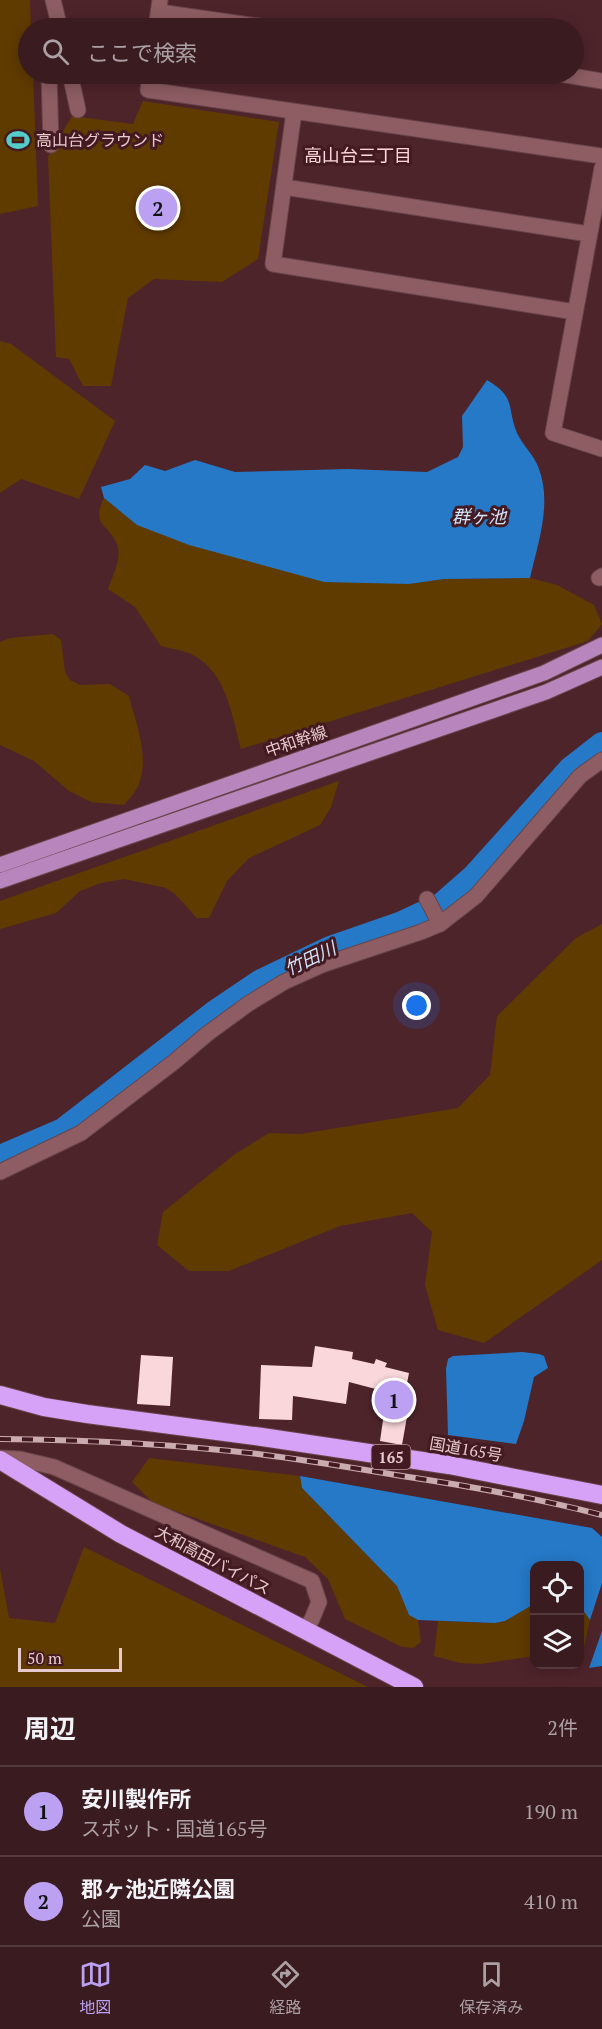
<!DOCTYPE html>
<html lang="ja">
<meta charset="utf-8">
<style>
body{margin:0;font-family:"PT Serif","Noto Sans JP",serif;background:#45282d;color:#f1f3f6}
.controls{position:absolute;right:18px;bottom:18px;display:grid;overflow:hidden;border-radius:12px;box-shadow:0 3px 15px #0003}
.controls button{width:54px;height:54px;display:grid;place-items:center;padding:0;border:0;border-bottom:2px solid #54393e;background:#3a1b20;color:#f1f3f6;font:30px sans-serif}
.scale{position:absolute;left:18px;bottom:15px;width:104px;box-sizing:border-box;padding-left:6px;border:3px solid #e7cacd;border-top:0;font-size:16px;line-height:21px;white-space:nowrap;color:#e7cacd;-webkit-text-stroke:4px #431a21;paint-order:stroke}
.you{position:absolute;left:417px;top:1006px;width:21px;height:21px;margin:-15px;border:4px solid #fff;border-radius:50%;background:#1a73e8;box-shadow:0 0 0 9px #1a73e833}
.badge{display:grid;place-items:center;width:39px;height:39px;border-radius:50%;background:#bca0f2;color:#111;font-size:20px;font-weight:700}
.pin{position:absolute;translate:-50% -50%;border:3px solid #fff;box-shadow:0 2px 6px #0006}
.list{margin:0;padding:0;list-style:none}
h2{display:flex;justify-content:space-between;align-items:center;height:78px;margin:0;padding:0 24px;font-size:26px}
h2 small{font-size:20px;font-weight:400;color:#aba1a5}
.list li{display:grid;grid-template-columns:39px 1fr auto;gap:18px;align-items:center;box-sizing:border-box;height:90px;padding:0 24px;border-top:2px solid #54393e}
.list b{display:block;font-size:22px;white-space:nowrap}
.list p{margin:0;font-size:20px;white-space:nowrap;color:#aba1a5}
.list em{font-size:20px;font-style:normal;color:#aba1a5}
.icon{flex:none;width:33px;height:33px;fill:none;stroke:currentColor;stroke-width:2;stroke-linecap:round;stroke-linejoin:round}
.map{position:relative;flex:none;width:602px;height:1687px;overflow:hidden}
.search{position:absolute;background:#3a1b20;box-shadow:0 3px 15px #0003;left:18px;right:18px;top:18px;height:66px;display:flex;align-items:center;gap:15px;box-sizing:border-box;padding:0 21px;border-radius:33px;color:#aba1a5;font-size:22px}
.sheet{height:258px;background:#3a1b20}
nav{display:flex;justify-content:space-around;align-items:center;box-sizing:border-box;height:84px;border-top:2px solid #54393e;background:#3a1b20;font-size:16px;color:#aba1a5}
nav a{display:grid;justify-items:center;gap:3px}
nav .on{color:#bca0f2}
.map>svg:first-child{display:block}
</style>
<div class="map">
<svg width="602" height="1687" viewBox="0 0 602 1687">
<rect width="100%" height="100%" fill="#4e242b"/>
<g fill="#603b00">
<polygon points="0,0 30,0 31,28 28,28 28,74 33,74 38,206 0,214"/>
<polygon points="143,101 279,122 258,259 222,282 154,279 128,298 111,386 83,386 69,359 56,357 48,157 72,116 133,124"/>
<polygon points="0,341 11,344 115,421 79,499 21,479 0,493"/>
<path d="M 104,498 L 137,525 L 409,584 L 444,579 L 530,578 L 557,585 L 594,605 L 602,624 L 588,641 L 241,749 C 232,716 227,673 193,655 C 184,650 171,649 161,646 L 135,607 L 108,589 C 112,577 121,561 118,548 C 113,525 89,528 104,498 Z"/>
<path d="M 53,634 L 61,640 L 65,672 L 70,680 L 80,685 L 110,684 L 129,696 C 136,724 152,762 136,790 C 133,795 128,800 124,805 L 91,802 L 69,791 L 34,761 L 0,745 L 0,642 L 10,638 Z"/>
<polygon points="339,781 331,807 320,825 249,858 227,881 209,918 197,918 175,894 166,888 124,879 101,883 80,891 56,913 0,929 0,901"/>
<polygon points="602,924 602,1260 484,1343 438,1330 425,1285 432,1232 412,1213 340,1226 229,1271 189,1271 157,1245 163,1212 235,1154 269,1133 301,1134 458,1108 490,1075 497,1016 576,938"/>
<polygon points="149,1458 300,1476 302,1488 397,1586 409,1615 418,1620 421,1642 413,1648 402,1647 345,1619 328,1579 305,1557 153,1503 132,1482"/>
<polygon points="84,1547 368,1687 0,1687 0,1568 9,1618 55,1623"/>
<polygon points="531,1604 534,1604 534,1656 481,1664 460,1663 434,1656 438,1621 495,1623 505,1621"/>
<polygon points="580,1606 590,1620 582,1656 580,1655"/>
</g>
<g fill="#2579c7">
<path d="M 487,380 C 517,398 506,406 517,433 C 523,446 535,456 539,469 C 552,504 538,543 530,578 L 444,579 L 409,584 L 324,582 L 189,545 L 137,525 L 104,498 L 101,487 L 130,479 L 145,465 L 165,471 L 195,460 L 235,472 L 348,469 L 427,472 L 458,457 L 463,447 L 462,416 Z"/>
<polygon points="522,1352 539,1354 544,1356 548,1368 534,1377 524,1421 516,1444 448,1435 446,1369 448,1359 453,1356"/>
<polygon points="300,1476 592,1528 602,1537 602,1583 590,1620 580,1606 580,1566 534,1566 534,1604 505,1621 495,1623 418,1620 409,1615 397,1586 302,1488"/>
<polygon points="602,1631 602,1666 589,1668"/>
</g>
<g fill="none" stroke-linecap="round" stroke-linejoin="round">
<polyline stroke="#2579c7" stroke-width="24" points="0,1157 63,1130 215,1012 261,981 330,948 402,923 441,905 474,876 570,769 602,744"/>
</g>
<g fill="#f9d7da">
<polygon points="315,1346 353,1352 352,1359 374,1364 376,1359 387,1363 385,1367 409,1373 402,1409 408,1411 402,1445 380,1441 387,1392 349,1382 346,1404 293,1396 292,1420 259,1419 261,1365 312,1367"/>
<polygon points="141,1355 173,1357 170,1406 137,1404"/>
</g>
<g fill="none" stroke-linecap="round" stroke-linejoin="round">
<g stroke="#68444b" stroke-width="17">
<g id="minor">
<polyline points="53,0 60,28"/>
<polyline points="159,12 272,28"/>
<polyline points="156,28 160,0"/>
<polyline points="49,74 51,145"/>
<polyline points="70,74 78,110"/>
<polyline points="150,74 148,90 602,156"/>
<polyline points="560,74 602,81"/>
<polyline points="294,112 273,264 575,312"/>
<polyline points="602,168 553,433 602,449"/>
<polyline points="284,187 589,234"/>
<polyline points="599,578 602,576"/>
<polyline points="427,899 440,924"/>
<polyline points="0,1172 81,1133 174,1062 207,1034 248,1004 284,982 322,965 421,932 440,924 476,896 580,776 602,760"/>
<polyline points="0,1458 20,1459 54,1467 312,1581 319,1602 312,1619 305,1630"/>
</g>
</g>
<g stroke="#68444b" stroke-width="17">
<g id="major">
<polyline points="0,865 544,673 602,645"/>
<polyline points="0,881 546,692 602,667"/>
</g>
</g>
<g stroke="#68444b" stroke-width="20">
<g id="highway">
<polyline points="0,1395 44,1407 87,1414 262,1437 449,1465 602,1495"/>
<polyline points="0,1460 121,1534 414,1687"/>
</g>
</g>
<use href="#minor" stroke="#8d5d63" stroke-width="15"/>
<use href="#major" stroke="#b886bc" stroke-width="15"/>
<use href="#highway" stroke="#d5a2f7" stroke-width="18"/>
<g stroke="#caabaf" stroke-width="6">
<path id="rail" d="M 0,1439 C 86,1440 173,1444 258,1454 C 306,1460 354,1468 402,1476 C 469,1486 536,1498 602,1515"/>
</g>
<use href="#rail" stroke="#431a21" stroke-width="4" stroke-dasharray="11" stroke-linecap="butt"/>
</g>
<defs>
<g id="stadium-bare" transform="scale(1.8)"><path d="M0-5a6.5 5 0 1 0 0 10a6.5 5 0 1 0 0-10ZM-3.5-1.8h7v3.6h-7Z" fill="#54cdc8" stroke="#431a21" stroke-width="2.5" paint-order="stroke"/></g>
</defs>
<g fill-rule="evenodd">
<use href="#stadium-bare" x="18" y="140"/>
</g>
<g text-anchor="middle" dominant-baseline="central" stroke-width="6" stroke-linejoin="round" paint-order="stroke">
<rect fill="#431a21" stroke="#b69599" stroke-width="1.5" x="371.5" y="1445" width="39" height="24" rx="4.5"/>
<g font-size="15" font-weight="bold" fill="#e7cacd">
<text x="391" y="1457">165</text>
</g>
<g font-size="16" fill="#e7cacd" stroke="#431a21" text-anchor="start">
<text x="36" y="140">高山台グラウンド</text>
</g>
<g font-size="16" fill="#e7cacd" stroke="#431a21">
<text transform="translate(296 741) rotate(-19)">中和幹線</text>
<text transform="translate(466 1449) rotate(10)">国道165号</text>
<text transform="translate(213 1560) rotate(28)">大和高田バイパス</text>
</g>
<g font-size="18" fill="#fad8db" stroke="#431a21">
<text x="358" y="155">高山台三丁目</text>
</g>
<g font-size="18" font-style="italic" fill="#d1e4f9" stroke="#431a21">
<text x="479" y="516">群ヶ池</text>
<text transform="translate(310 958) rotate(-25)">竹田川</text>
</g>
</g>
</svg>
<div class="controls">
<button><svg class="icon" aria-label="locate" viewBox="0 0 24 24"><circle cx="12" cy="12" r="6"/><path d="M12 2v4M12 18v4M2 12h4M18 12h4"/></svg></button>
<button><svg class="icon" aria-label="layers" viewBox="0 0 24 24"><path d="M12 4l9 5-9 5-9-5zM3 14l9 5 9-5"/></svg></button>
</div>
<div class="scale">50 m</div>
<div class="you"></div>
<div class="pin badge" style="left:394px;top:1400px">1</div>
<div class="pin badge" style="left:158px;top:208px">2</div>
<div class="search"><svg class="icon" aria-label="search" viewBox="0 0 24 24"><circle cx="10" cy="10" r="6"/><path d="M15 15l6 6"/></svg>ここで検索</div>
</div>
<section class="sheet">
<h2>周辺<small>2件</small></h2>
<ul class="list">
<li><span class="badge">1</span><div><b>安川製作所</b><p>スポット · 国道165号</p></div><em>190 m</em></li>
<li><span class="badge">2</span><div><b>郡ヶ池近隣公園</b><p>公園</p></div><em>410 m</em></li>
</ul>
</section>
<nav>
<a class="on"><svg class="icon" aria-label="map" viewBox="0 0 24 24"><path d="M3 6l6-2 6 2 6-2v14l-6 2-6-2-6 2zM9 4v14M15 6v14"/></svg>地図</a>
<a><svg class="icon" aria-label="directions" viewBox="0 0 24 24"><path d="M12 3l9 9-9 9-9-9zM9 14v-3h6M13 9l2 2-2 2"/></svg>経路</a>
<a><svg class="icon" aria-label="saved" viewBox="0 0 24 24"><path d="M7 4h10v16l-5-4-5 4z"/></svg>保存済み</a>
</nav>
